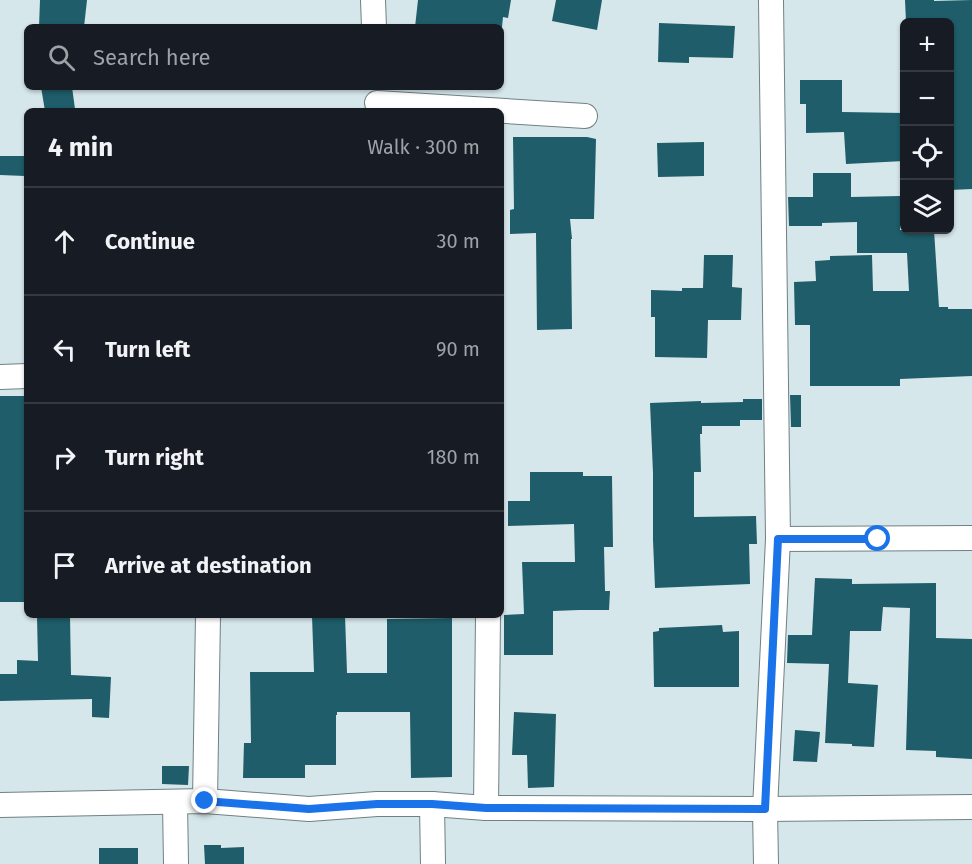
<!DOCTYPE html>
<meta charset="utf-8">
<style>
body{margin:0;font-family:"Fira Sans",sans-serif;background:#20242c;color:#f1f3f6}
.controls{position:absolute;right:18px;top:18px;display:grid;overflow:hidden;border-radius:9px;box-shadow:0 2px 4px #0004}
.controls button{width:54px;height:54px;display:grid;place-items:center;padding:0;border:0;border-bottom:2px solid #363941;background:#171b24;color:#f1f3f6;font:30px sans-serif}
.stop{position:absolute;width:18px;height:18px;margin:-14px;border:4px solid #1a73e8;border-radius:50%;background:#fff}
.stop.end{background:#1a73e8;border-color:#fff;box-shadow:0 2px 6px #0008}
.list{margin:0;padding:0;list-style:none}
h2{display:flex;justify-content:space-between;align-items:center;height:78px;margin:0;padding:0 24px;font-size:26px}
h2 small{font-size:20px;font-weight:400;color:#9ea1a6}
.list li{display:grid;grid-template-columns:39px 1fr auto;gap:18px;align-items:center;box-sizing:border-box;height:108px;padding:0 24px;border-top:2px solid #363941}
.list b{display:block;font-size:22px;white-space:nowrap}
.list em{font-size:20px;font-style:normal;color:#9ea1a6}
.icon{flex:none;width:33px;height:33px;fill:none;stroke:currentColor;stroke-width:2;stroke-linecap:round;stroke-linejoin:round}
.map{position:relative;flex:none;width:972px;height:864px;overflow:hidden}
.search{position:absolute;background:#171b24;box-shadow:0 2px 4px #0004;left:24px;top:24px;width:480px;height:66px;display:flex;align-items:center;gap:15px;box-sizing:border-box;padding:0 21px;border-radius:9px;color:#9ea1a6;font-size:22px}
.panel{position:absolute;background:#171b24;box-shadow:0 2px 4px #0004;left:24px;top:108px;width:480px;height:510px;border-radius:9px}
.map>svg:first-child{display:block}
</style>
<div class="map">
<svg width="972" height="864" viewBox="0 0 972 864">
<rect width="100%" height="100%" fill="#d6e7eb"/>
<g fill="#1e5d69">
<polygon points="40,0 87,0 84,27 39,27"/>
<polygon points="418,0 511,0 508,18 503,17 502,27 415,27"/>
<polygon points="556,0 602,0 597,30 552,21"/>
<polygon points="905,0 934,0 934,1 972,0 972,189 950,190 950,22 906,22"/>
<polygon points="659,23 735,26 733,58 689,57 689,63 658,62"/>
<polygon points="800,80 842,80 842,112 904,113 904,161 846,164 844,132 806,133 806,104 800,104"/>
<polygon points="41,87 72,87 75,109 45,111"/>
<polygon points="513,137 587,137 596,139 594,219 570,219 572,239 571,239 572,329 537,330 536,233 510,234 510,210 514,209"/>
<polygon points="704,142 704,176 658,177 657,143"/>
<polygon points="0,156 25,156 25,176 0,175"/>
<polygon points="813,173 851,173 851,197 900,196 900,230 934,230 939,307 948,307 948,309 972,309 972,376 900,379 900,386 810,386 810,325 795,325 794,282 816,281 815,261 830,260 830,256 872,255 873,291 909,291 907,253 857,253 857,222 822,223 822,226 789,226 788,197 813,197"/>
<polygon points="704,255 733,255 732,287 742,288 741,320 708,320 707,358 655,357 655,317 651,317 651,290 682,291 682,288 703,288"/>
<polygon points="790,395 801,395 801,427 791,427"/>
<rect x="0" y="396" width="27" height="206"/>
<polygon points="743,399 762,399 762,420 740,420 740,426 702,426 702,434 700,434 701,472 694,472 694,517 756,516 757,544 749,544 750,584 655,588 653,540 653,473 650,403 701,401 701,403 743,402"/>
<polygon points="530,472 583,472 583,476 612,476 613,547 604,547 605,591 610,591 609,610 579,610 553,611 553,655 504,655 504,615 524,614 522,562 575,562 574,524 508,526 508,501 530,501"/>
<polygon points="815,578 852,579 852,584 936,583 936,638 972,639 972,759 936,757 936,751 906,750 910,608 883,607 881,631 850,631 848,683 878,685 874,747 852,746 852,744 825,743 829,664 787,663 788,635 812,635"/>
<polygon points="345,615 347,673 387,673 387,619 452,618 452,777 411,778 410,712 337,712 337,715 336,715 336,765 305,765 305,778 243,778 244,743 251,743 250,672 314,672 312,616"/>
<polygon points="37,616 70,616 71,675 111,677 109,718 92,717 92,699 0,701 0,674 17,674 17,660 38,661"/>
<polygon points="722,625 723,632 739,631 739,687 654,687 653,632 659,631 659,628"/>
<polygon points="514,712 556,714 554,787 528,788 527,755 512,755"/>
<polygon points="795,730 820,732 817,762 793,761"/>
<polygon points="162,766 189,766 188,785 162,784"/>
<polygon points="204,845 221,845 221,848 244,847 244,864 205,864"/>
<rect x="99" y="848" width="39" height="16"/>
</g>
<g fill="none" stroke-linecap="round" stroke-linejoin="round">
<g stroke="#708084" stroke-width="26">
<g id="street">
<polyline points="373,0 374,27"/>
<polyline points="377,103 585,116"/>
<polyline points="0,377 27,376"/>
<polyline points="778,539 972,538"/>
<polyline points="205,801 208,615"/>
<polyline points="175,802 176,864"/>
<polyline points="432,804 433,864"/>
<polyline points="0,805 205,801 309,809 377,804 432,804 486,808 765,809 972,807"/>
<polyline points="486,808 488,615"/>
<polyline points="766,864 765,809 778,539 771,1"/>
</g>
</g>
<use href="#street" stroke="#fff" stroke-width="24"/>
</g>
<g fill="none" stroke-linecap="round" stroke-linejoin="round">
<polyline stroke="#1a73e8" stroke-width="8" points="205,801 309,809 377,804 432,804 486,808 765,809 778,539 878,539"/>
</g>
</svg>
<div class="controls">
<button>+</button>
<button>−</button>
<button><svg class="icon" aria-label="locate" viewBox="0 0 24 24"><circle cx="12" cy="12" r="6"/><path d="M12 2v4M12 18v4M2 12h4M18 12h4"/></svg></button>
<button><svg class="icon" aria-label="layers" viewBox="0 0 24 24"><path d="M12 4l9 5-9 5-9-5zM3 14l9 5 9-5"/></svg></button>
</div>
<div class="stop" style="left:878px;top:539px"></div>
<div class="stop end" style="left:205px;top:801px"></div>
<div class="search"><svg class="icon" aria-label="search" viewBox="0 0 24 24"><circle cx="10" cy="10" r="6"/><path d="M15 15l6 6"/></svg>Search here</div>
<section class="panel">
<h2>4 min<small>Walk · 300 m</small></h2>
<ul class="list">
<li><svg class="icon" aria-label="ahead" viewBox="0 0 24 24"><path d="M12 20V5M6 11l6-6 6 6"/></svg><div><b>Continue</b></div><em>30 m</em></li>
<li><svg class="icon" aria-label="left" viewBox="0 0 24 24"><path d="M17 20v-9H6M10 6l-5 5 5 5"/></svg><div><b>Turn left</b></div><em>90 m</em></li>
<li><svg class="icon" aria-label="right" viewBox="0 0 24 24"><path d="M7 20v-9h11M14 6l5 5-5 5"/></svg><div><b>Turn right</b></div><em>180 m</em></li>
<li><svg class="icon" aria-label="arrive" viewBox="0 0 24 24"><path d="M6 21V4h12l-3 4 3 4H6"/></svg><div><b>Arrive at destination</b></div></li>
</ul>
</section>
</div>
